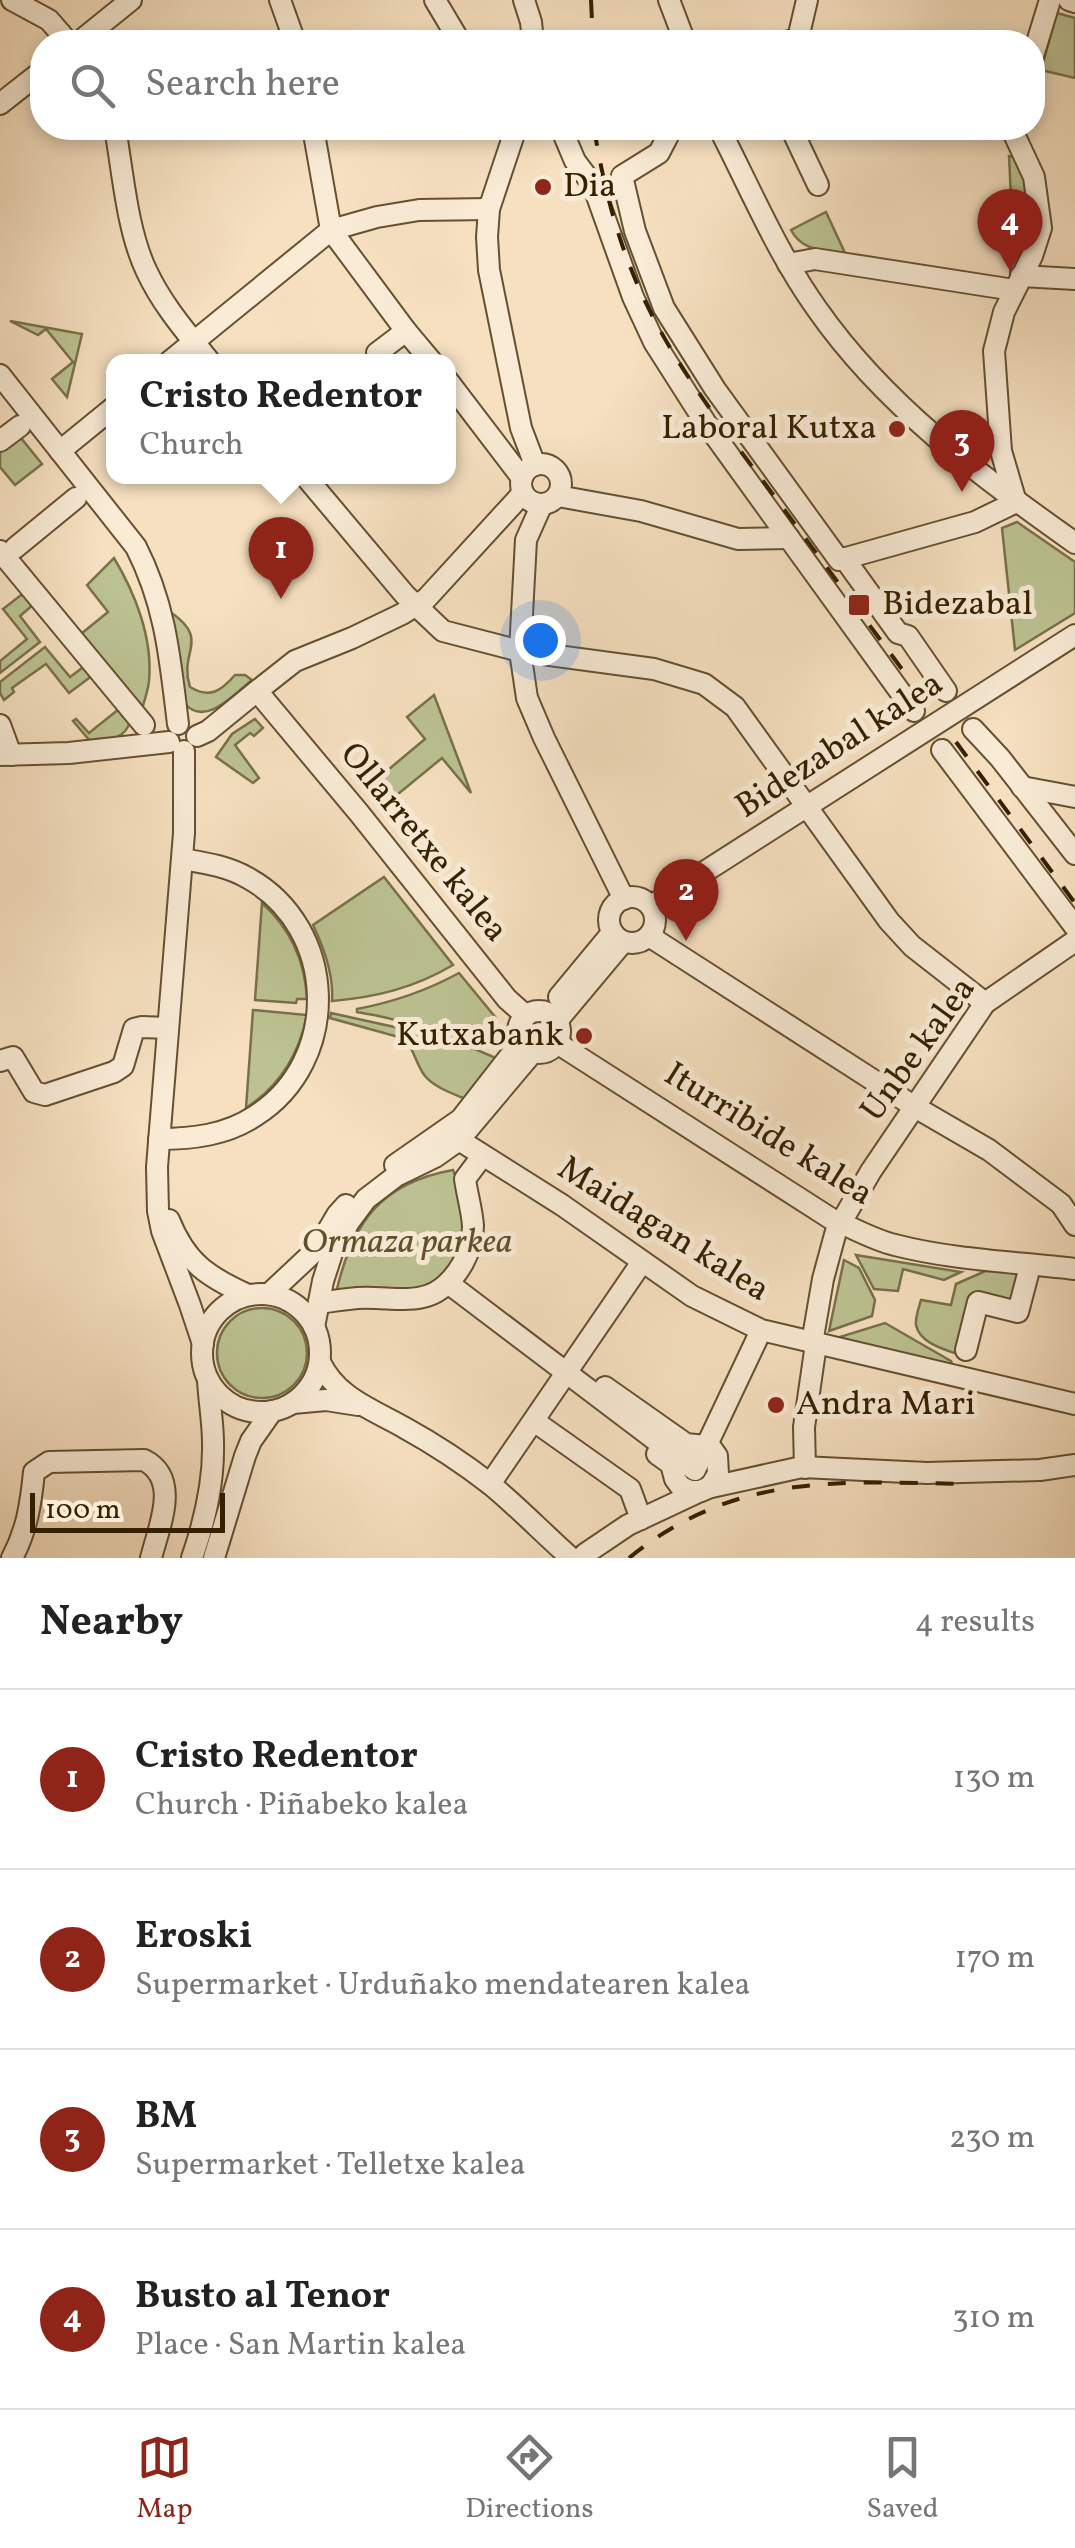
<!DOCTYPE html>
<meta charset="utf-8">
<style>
body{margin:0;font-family:Vollkorn,serif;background:#f2f2f2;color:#222}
.scale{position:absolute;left:30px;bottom:25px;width:195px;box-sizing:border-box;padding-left:10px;border:5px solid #352000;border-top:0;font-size:28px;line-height:35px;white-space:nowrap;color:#352000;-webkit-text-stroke:8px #f9ebd6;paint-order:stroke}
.you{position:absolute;left:540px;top:640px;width:35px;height:35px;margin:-25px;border:8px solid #fff;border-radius:50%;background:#1a73e8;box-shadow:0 0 0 15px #1a73e833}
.badge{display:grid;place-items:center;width:65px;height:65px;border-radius:50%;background:#8f2418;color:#fff;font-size:32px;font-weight:700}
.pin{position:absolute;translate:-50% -82px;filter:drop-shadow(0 2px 5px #0008)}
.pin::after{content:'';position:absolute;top:52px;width:35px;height:30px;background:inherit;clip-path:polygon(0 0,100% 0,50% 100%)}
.popup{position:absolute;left:106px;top:354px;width:350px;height:130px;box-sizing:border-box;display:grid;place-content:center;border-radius:20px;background:#fff;filter:drop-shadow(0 2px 8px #0005);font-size:32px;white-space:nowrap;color:#767676}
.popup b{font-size:38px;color:#222}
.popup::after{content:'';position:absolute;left:50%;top:100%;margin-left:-20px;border:20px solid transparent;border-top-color:#fff}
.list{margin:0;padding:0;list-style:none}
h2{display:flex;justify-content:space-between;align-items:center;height:130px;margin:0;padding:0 40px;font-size:42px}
h2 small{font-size:32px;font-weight:400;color:#767676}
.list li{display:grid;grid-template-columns:65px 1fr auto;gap:30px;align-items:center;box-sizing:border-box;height:180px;padding:0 40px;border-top:2px solid #e0e0e0}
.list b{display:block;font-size:38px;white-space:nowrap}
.list p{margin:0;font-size:32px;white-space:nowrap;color:#767676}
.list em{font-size:32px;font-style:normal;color:#767676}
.icon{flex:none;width:55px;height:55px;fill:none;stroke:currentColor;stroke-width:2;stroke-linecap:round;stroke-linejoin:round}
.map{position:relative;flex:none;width:1075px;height:1558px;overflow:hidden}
.search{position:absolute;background:#fff;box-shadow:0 5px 15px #0003;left:30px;right:30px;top:30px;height:110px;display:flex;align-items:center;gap:25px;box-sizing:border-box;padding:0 35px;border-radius:40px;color:#767676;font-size:38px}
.sheet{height:850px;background:#fff}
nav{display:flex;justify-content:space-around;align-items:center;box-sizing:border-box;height:140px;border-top:2px solid #e0e0e0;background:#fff;font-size:28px;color:#767676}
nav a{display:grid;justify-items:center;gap:5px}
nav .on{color:#8f2418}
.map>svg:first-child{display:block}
</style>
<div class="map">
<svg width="1075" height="1558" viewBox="0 0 1075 1558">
<rect width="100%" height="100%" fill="#f6e0c0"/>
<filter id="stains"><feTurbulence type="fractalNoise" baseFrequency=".002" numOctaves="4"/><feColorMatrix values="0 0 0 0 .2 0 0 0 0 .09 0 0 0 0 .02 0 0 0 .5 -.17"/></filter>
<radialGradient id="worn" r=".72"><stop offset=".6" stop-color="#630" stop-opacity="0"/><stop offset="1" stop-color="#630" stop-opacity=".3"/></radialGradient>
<g fill="#bcc292" stroke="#787149" stroke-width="2.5">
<polygon points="1057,13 1075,18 1075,78 1041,70"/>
<polygon points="1009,156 1020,158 1038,228 1028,254 1010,277 1012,219"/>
<path d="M 826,212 L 845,253 C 822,250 802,251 791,230 Z"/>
<polygon points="10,321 82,334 67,397 52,379 73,362 46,329 38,335"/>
<polygon points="17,433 42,464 15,485 0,467 0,447"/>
<polygon points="1017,522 1075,562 1075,613 1015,650 1002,528"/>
<path d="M 114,558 C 135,593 153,638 149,681 C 148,691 144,702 141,712 L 76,638 L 108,612 L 87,585 Z"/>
<polygon points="25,592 34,604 20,616 40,642 0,673 0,661 27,639 3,609"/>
<path d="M 169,611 C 212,640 178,651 190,687 C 210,699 221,691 235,675 L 245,675 L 252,680 C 234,694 206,727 185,704 Z"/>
<path d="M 45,647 L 70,677 L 86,665 L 130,721 C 125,741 107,739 90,741 L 73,721 L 76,719 L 89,733 L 119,709 L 93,675 L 69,693 L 46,664 L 12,688 L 14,692 L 4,700 L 0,693 L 0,682 Z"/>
<polygon points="434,695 471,793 442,758 392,799 376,780 425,739 407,717"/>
<polygon points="255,719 263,728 254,736 250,733 235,745 259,778 253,783 216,757 232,734"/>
<path d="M 384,877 L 453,965 C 414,988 377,997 332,1001 C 334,975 324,948 313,925 Z"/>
<path d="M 262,903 C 291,929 305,960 307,999 L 297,999 L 296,1003 L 255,1000 Z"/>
<path d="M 459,973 L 496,1018 C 464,1058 442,1039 404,1023 C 389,1017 372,1015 357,1012 L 357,1009 C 394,1002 426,991 459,973 Z"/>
<path d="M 253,1010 L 307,1015 C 299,1054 280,1086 246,1108 Z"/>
<path d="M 331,1013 L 399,1028 L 435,1045 L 475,1049 L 496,1058 L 468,1100 C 454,1094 435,1088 425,1076 C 417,1066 414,1051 406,1039 L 330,1018 Z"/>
<path d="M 453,1170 L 460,1187 L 464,1206 L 462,1245 L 453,1265 L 441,1278 L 423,1290 L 336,1293 C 352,1223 380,1183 453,1170 Z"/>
<polygon points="856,1255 961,1272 944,1280 903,1269 898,1291 874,1289"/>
<polygon points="844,1260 859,1268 875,1300 872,1316 829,1331"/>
<path d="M 990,1269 L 1028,1274 L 1018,1312 L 978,1303 L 966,1357 C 950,1351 920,1345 916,1325 C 915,1318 919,1307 921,1300 L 951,1305 L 956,1284 Z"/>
<circle cx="262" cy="1353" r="45"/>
<polygon points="885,1323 951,1361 954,1369 833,1339"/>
</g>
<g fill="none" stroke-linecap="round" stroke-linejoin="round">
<g stroke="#655030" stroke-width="24">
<g id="minor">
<polyline points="12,0 49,20 68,42"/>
<polyline points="280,0 295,42"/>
<polyline points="435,0 460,42"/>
<polyline points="524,0 531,22 533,42"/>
<polyline points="669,0 685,42"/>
<polyline points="1069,0 1075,2"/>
<polyline points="800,30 807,0"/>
<polyline points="79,42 131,0"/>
<polyline points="786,42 793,40 806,42"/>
<polyline points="1032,59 1050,0"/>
<polyline points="0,104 42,71"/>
<path d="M 115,128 C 123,173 127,231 147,272 C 163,306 187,333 210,362"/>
<polyline points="313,128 331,230 406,331 432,362"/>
<polyline points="516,128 489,209 487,237 489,270 521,428 535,465"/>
<polyline points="561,128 575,161 593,185 633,297 654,342 705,422 914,711"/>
<polyline points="672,128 659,153 622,176 635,231 664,308 715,389 839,560 975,522 1016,502"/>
<path d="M 719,128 C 750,188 777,253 817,309 C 884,405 980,476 1075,543"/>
<polyline points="791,128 818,185"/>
<polyline points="1016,128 1014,134 1034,177 1041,228 1032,256 1004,312 994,351 1001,451 1016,502"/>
<polyline points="788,264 815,259 1014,290"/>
<polyline points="1021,276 1075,279"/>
<polyline points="169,362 331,230 377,217 419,210 489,209"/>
<polyline points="377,362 377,353 406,331"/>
<path d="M 0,375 L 136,547 C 166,606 170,659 178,724"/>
<polyline points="448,381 522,478"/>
<polyline points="0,441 20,426"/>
<polyline points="60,451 114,407"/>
<circle cx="541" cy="484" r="20"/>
<polyline points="305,476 405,595 443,631 520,651 654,669 704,684 735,707 889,921 912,946 985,1003"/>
<polyline points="558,496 641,511 738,539 789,538"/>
<polyline points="542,504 526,540 520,651 527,698 544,738 624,899"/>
<polyline points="15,548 76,498"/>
<polyline points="0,551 144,725"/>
<polyline points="844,558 898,633 908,636 946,691"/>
<polyline points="257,691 295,661 352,638 402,614 426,599 523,493"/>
<polyline points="0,725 11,755"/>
<polyline points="973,729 1000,758 1075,854"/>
<polyline points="197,736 208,731 257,691 359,813 507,999 526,1016"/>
<polyline points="942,750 1075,927"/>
<polyline points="184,751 184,833 157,1167 158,1211 162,1231 190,1305 203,1344"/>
<polyline points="0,755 69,753 169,742"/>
<polyline points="1022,787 1075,797"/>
<circle cx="632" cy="920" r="23"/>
<polyline points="651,906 1075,635"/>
<polyline points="649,936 915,1107 989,1150 1061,1204 1075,1225"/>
<polyline points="559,997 612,933"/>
<circle cx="539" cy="1032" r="21"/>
<polyline points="557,1021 623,942"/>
<path d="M 557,1043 L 830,1218 C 851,1227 873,1240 895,1245 C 953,1260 1016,1262 1075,1269"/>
<polyline points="0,1061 13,1057 34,1092 45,1095 114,1072 123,1066 134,1029 142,1027 168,1028"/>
<path d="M 159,1139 C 193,1139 226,1135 255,1116 C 342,1061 338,928 248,878 C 227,866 205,863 182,859"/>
<polyline points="459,1140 562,1205 692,1296 761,1330 1075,1404"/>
<polyline points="395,1165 461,1119 521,1042"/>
<path d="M 169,1220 C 186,1263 208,1277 248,1295"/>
<polyline points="448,1283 695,1470 757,1339"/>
<polyline points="269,1294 317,1249 337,1215 346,1205"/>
<circle cx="261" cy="1353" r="59"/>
<path d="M 319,1303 C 332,1301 345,1299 358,1298 C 403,1296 435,1312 463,1263 C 469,1252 473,1239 473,1226 C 472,1210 467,1194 465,1179 L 477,1163"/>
<polyline points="314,1327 323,1281 333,1250 349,1222 366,1199 396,1176 435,1157 459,1140 533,1052"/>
<polyline points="812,1343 823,1279 836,1231 871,1171 985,1003 1075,941"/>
<polyline points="966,1350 978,1302 1018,1312 1028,1274"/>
<path d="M 320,1362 C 337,1398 372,1409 405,1428 C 434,1444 463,1463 490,1484 C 518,1507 544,1534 571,1558"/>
<polyline points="605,1387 686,1444 706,1446 712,1449 717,1456 718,1474 710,1487 701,1491 690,1491 681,1487 675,1479 671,1464 657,1454"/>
<polyline points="293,1403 326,1400 358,1405"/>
<polyline points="541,1426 630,1489 641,1519"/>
<polyline points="805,1468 804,1427 816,1344"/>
<polyline points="490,1484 642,1262"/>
<polyline points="585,1554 628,1525 707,1488 802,1467 927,1473 1040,1470 1075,1465"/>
<path d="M 12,1558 C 27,1530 31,1503 34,1472 L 49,1462 L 144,1460 C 181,1479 159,1526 151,1558"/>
<path d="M 192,1558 C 205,1520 214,1483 213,1443 C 213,1422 209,1401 208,1380"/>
<polyline points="214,1558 245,1456 251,1441 272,1411"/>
</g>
</g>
<use href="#minor" stroke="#f9ebd6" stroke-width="20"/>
<g stroke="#352000" stroke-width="4" stroke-dasharray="18 18" stroke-linecap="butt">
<polyline points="591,0 593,42"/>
<path d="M 594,128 C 603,183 616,236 639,288 C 671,360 719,422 766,485 C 814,550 862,615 910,680"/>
<polyline points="956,742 1075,903"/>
<path d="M 629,1558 C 736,1471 841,1482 970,1484"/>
</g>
</g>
<g fill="#8f2418" stroke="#f9ebd6" stroke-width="4">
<circle cx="543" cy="187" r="10"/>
<circle cx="897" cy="429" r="10"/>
<rect x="847" y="593" width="24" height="24" rx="5"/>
<circle cx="584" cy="1036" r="10"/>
<circle cx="776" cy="1405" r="10"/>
</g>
<g text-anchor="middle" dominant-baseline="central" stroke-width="10" stroke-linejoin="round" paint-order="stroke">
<g font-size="35" fill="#352000" stroke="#f9ebd6" text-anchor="start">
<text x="563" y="187">Dia</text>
<text x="877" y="429" text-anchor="end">Laboral Kutxa</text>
<text x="882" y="605">Bidezabal</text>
<text x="564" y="1036" text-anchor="end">Kutxabank</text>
<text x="796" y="1405">Andra Mari</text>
</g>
<g font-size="35" fill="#352000" stroke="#f9ebd6">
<text transform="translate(840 746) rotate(-33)">Bidezabal kalea</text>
<text transform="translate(423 843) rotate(51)">Ollarretxe kalea</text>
<text transform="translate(919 1050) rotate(-54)">Unbe kalea</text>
<text transform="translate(768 1135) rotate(32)">Iturribide kalea</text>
<text transform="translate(663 1230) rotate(32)">Maidagan kalea</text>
</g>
<g font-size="35" font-style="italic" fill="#5e512c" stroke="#f9ebd6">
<text x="407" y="1243">Ormaza parkea</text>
</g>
</g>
<rect width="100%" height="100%" filter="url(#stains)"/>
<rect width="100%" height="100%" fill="url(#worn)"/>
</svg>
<div class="scale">100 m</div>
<div class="you"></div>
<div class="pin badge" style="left:281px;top:599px">1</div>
<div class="popup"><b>Cristo Redentor</b>Church</div>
<div class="pin badge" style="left:686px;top:941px">2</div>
<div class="pin badge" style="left:962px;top:492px">3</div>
<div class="pin badge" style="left:1010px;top:271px">4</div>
<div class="search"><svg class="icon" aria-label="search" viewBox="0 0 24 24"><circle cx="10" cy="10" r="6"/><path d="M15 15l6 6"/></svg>Search here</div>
</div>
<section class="sheet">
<h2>Nearby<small>4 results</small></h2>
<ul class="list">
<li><span class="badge">1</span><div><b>Cristo Redentor</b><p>Church · Piñabeko kalea</p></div><em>130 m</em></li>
<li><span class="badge">2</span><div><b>Eroski</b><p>Supermarket · Urduñako mendatearen kalea</p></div><em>170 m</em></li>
<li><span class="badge">3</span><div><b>BM</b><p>Supermarket · Telletxe kalea</p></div><em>230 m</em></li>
<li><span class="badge">4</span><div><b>Busto al Tenor</b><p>Place · San Martin kalea</p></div><em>310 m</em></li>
</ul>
</section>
<nav>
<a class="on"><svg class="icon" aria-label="map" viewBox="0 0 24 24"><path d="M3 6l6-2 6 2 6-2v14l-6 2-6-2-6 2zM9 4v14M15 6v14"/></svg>Map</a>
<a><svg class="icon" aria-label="directions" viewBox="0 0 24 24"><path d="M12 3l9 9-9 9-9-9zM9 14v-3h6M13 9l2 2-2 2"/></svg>Directions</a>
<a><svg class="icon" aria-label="saved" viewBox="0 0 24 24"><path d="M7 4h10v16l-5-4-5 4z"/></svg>Saved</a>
</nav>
